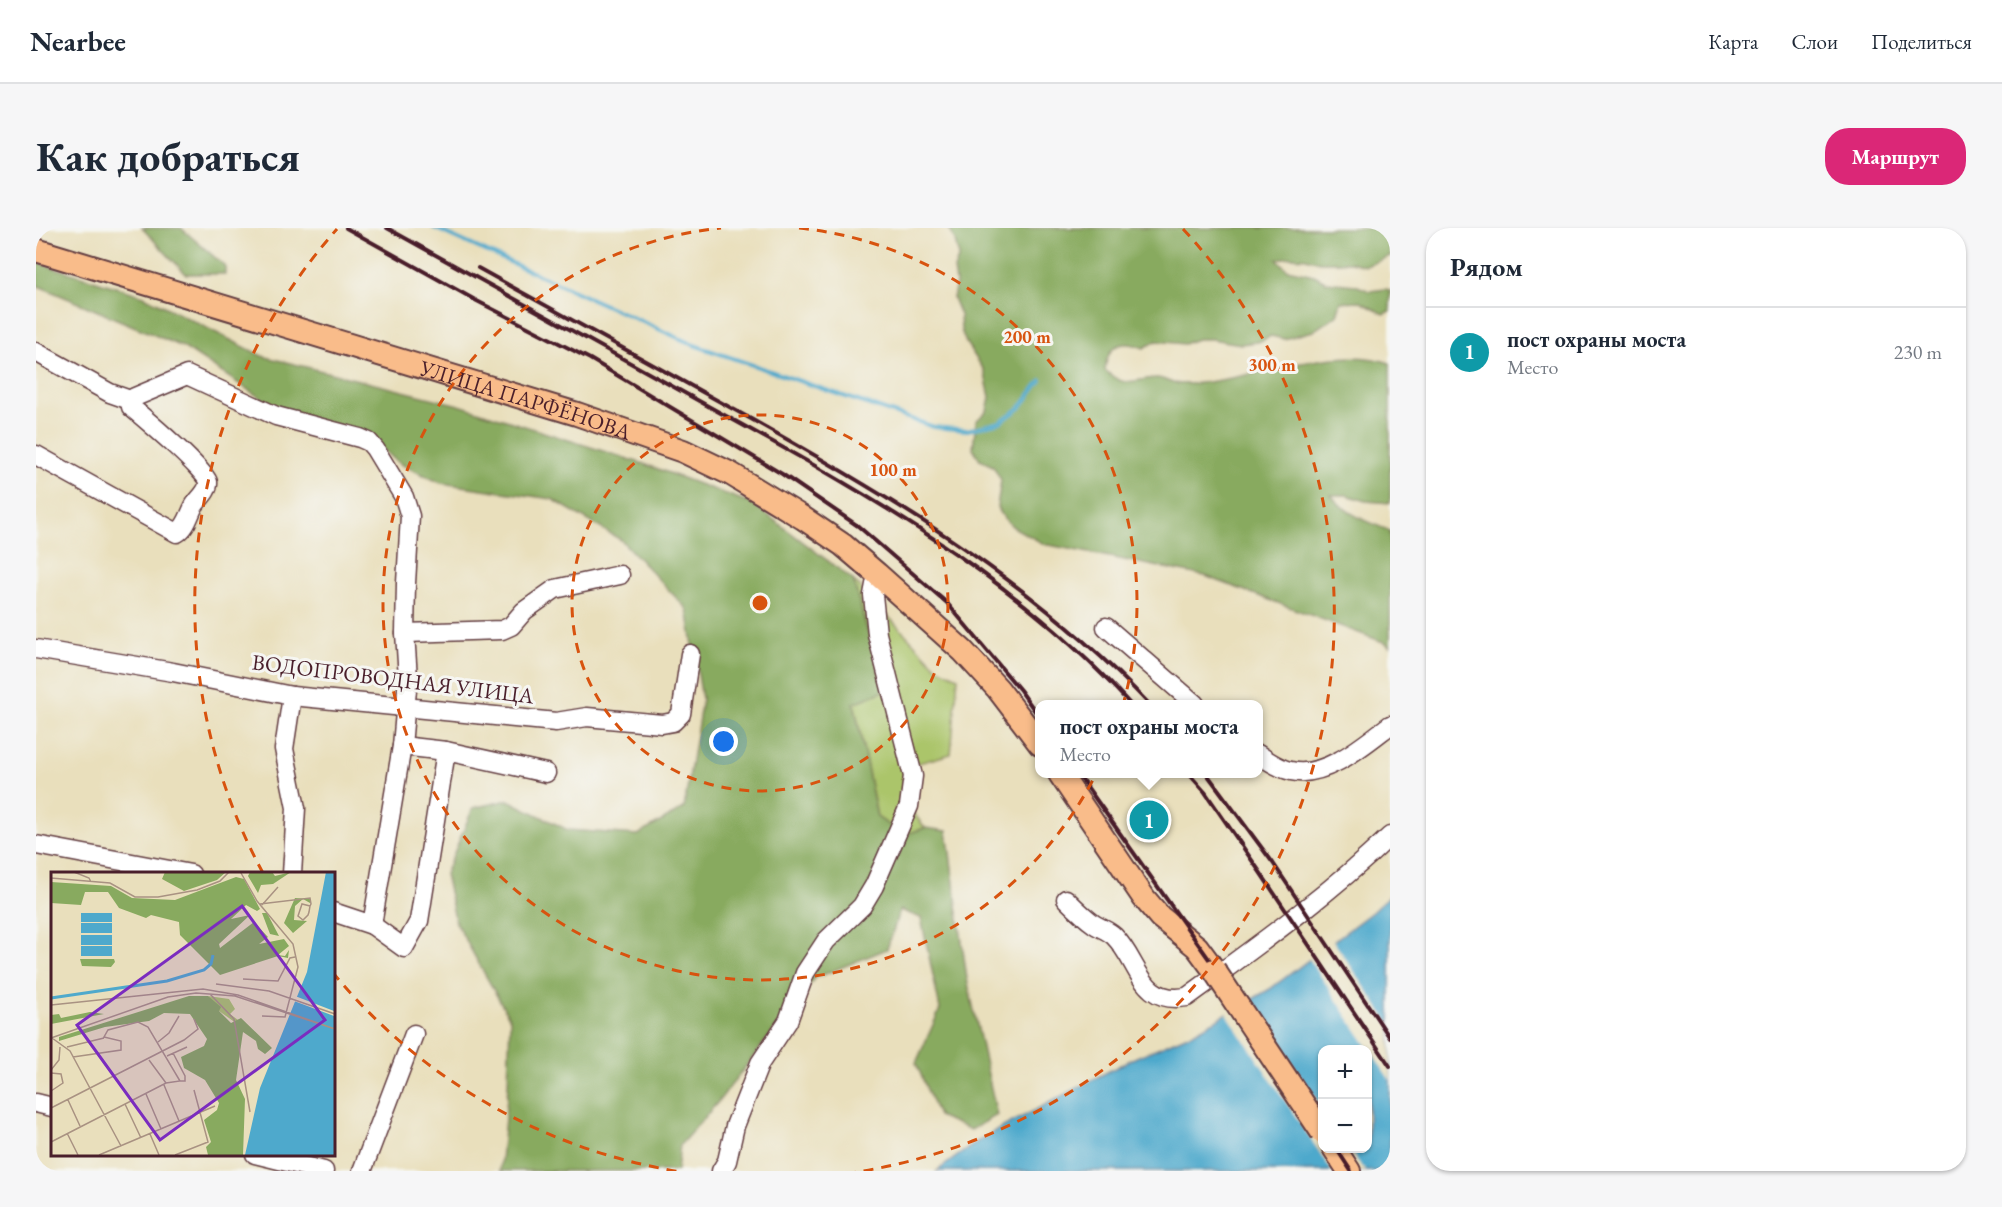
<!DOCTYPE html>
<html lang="ru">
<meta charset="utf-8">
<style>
body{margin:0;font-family:"EB Garamond",serif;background:#f6f6f7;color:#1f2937}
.controls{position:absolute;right:18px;bottom:18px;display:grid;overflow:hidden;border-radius:12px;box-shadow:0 2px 4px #0004}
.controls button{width:54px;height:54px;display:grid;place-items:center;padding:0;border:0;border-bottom:2px solid #e0e1e3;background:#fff;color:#1f2937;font:30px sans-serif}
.you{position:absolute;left:688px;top:514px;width:21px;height:21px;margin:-15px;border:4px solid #fff;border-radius:50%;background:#1a73e8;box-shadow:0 0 0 9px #1a73e833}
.badge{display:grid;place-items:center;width:39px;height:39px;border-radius:50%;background:#db2777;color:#fff;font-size:20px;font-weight:700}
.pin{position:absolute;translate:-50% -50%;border:3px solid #fff;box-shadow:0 2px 6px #0006}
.popup{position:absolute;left:999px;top:472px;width:228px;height:78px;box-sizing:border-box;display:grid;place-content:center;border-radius:12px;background:#fff;filter:drop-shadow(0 2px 4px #0005);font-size:20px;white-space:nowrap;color:#747a83}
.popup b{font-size:22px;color:#1f2937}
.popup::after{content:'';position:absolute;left:50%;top:100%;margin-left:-12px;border:12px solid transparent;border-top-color:#fff}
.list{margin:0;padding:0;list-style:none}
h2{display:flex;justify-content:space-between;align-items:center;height:78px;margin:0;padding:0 24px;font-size:26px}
h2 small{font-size:20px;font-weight:400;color:#747a83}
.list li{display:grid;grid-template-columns:39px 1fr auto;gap:18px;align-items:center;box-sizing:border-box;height:90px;padding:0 24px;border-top:2px solid #e0e1e3}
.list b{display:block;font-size:22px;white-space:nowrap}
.list p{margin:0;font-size:20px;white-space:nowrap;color:#747a83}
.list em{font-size:20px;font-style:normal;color:#747a83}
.map{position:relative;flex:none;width:1354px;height:943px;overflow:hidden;border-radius:24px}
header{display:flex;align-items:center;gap:36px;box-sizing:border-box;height:84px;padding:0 30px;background:#fff;border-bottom:2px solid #e0e1e3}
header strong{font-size:28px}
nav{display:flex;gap:33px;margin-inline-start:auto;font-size:21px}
.intro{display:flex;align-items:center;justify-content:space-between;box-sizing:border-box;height:144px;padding:0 36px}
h1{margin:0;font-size:42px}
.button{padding:15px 27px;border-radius:24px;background:#db2777;color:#fff;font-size:21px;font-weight:700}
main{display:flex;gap:36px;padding:0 36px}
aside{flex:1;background:#fff;border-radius:24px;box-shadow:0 2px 4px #0004}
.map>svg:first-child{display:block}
</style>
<header>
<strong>Nearbee</strong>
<nav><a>Карта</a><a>Слои</a><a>Поделиться</a></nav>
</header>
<div class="intro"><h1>Как добраться</h1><a class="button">Маршрут</a></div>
<main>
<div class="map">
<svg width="1354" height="943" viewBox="0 0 1354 943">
<rect width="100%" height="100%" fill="#f6f6f2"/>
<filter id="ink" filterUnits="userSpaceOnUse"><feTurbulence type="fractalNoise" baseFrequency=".0167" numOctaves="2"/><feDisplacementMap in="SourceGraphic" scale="12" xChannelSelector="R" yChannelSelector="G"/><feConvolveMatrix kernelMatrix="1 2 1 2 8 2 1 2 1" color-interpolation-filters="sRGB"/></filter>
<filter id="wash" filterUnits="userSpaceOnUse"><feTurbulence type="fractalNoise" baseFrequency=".008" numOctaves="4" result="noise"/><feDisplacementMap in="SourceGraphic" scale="24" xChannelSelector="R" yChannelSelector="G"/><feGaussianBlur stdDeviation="1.35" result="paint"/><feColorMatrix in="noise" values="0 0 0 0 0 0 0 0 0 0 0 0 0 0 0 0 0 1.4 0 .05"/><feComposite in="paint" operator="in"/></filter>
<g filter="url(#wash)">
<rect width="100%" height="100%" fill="#e9dfbc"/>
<polygon fill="#abc56b" stroke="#7a724b" stroke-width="1.5" points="817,352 902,440 922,449 915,526 868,539 867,571 889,600 867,607 841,589 818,474 848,463"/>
<g fill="#88aa5f" stroke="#696445" stroke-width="1.5">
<polygon points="106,0 145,0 189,38 189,46 150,46"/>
<path d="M 913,0 L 1354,0 L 1354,28 L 1330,38 L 1315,34 L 1284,34 L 1270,30 L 1255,29 L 1241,31 L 1251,41 L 1278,47 L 1291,54 L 1319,57 L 1334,63 L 1349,61 L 1354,62 L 1354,83 L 1347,86 L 1323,73 L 1305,74 L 1301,87 L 1277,103 L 1248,111 L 1235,108 L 1222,114 L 1205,116 L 1175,111 L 1161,111 L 1148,116 L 1120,113 L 1108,120 C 1085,111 1072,116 1069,142 C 1089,161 1095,152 1119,150 C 1125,149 1131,153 1137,155 C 1145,156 1156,156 1164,155 C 1222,150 1298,116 1354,135 L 1354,275 L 1329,273 L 1311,267 L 1295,267 C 1310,287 1332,293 1354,303 L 1354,419 L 1350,415 L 1169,348 L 1008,316 L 977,299 L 968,290 L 961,279 L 965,252 L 957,238 L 944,232 L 937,220 L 940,193 L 951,183 L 954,169 L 948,142 L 930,115 L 925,102 L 924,87 L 917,70 L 920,55 L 918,41 L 923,28 L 919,13 Z"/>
<polygon points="0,34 108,68 226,128 423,177 611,237 717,276 817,352 848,463 818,475 841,589 867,607 889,600 911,603 931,751 961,887 935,902 902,888 880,835 904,781 885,690 864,682 851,721 779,750 682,874 644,917 641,943 464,943 472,858 474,791 420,695 409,646 437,580 472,572 532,602 602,607 648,580 666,471 651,381 585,312 516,271 405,255 364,236 332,209 249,186 147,119 0,57"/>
</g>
<path fill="#4ea9cc" stroke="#4c647c" stroke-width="1.5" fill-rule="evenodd" d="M 1354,667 L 1354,943 L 901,943 L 941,914 L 967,899 L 1096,831 L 1159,804 L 1234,761 L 1336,684 ZM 1286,822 L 1332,822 L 1332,920 L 1286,920 Z"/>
<g fill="#e9dfbc">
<polygon points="1296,711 1354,796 1354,852 1272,729"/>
<polygon points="1212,770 1286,880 1286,920 1313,921 1329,943 1296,943 1189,783"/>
</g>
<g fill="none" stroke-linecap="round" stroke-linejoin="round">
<polyline stroke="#4ea9cc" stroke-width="4" points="398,0 658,117 898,199 931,202 964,194 984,180 1005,152"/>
</g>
</g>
<g filter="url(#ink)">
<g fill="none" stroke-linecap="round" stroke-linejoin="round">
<g stroke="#623c41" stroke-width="21">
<g id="minor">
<polyline points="0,124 74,165 94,172"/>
<path d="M 0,227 L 141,305 C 151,299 153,287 158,278 C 162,271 173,263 172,254 C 170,242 108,190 95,179 L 94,172 L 99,169 L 151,147 L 240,188 L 324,210 L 333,214 L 339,221 L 368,269 L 374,288 L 370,355 L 369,405 L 372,450 L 366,518 L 336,697 L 297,684"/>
<polyline points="1070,399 1159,476"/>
<polyline points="369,405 466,402 475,398 488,383 519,361 584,347"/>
<polyline points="0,421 137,444 256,468 520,494 551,489 626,496 637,494 645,486 654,426"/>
<polyline points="366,518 410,523 510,545"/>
<path d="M 1222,526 C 1232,533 1244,541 1255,543 C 1289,551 1329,516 1354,497"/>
<polyline points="0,617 155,646"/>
<polyline points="256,646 260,580 248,521 256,468"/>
<path d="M 1030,671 C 1039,680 1048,689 1058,696 C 1064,700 1073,703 1078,708 C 1104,734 1103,777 1151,769 C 1221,718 1291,668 1354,608"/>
<polyline points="336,697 368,720 383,693 410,523"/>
<polyline points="0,875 16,879"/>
<polyline points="219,926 288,943"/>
<polyline points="326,943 378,806"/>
<polyline points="685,943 691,933 699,898 724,835 752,793 769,745 790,713 826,678 838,658 873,578 877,548 841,406 837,367 841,346"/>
</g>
</g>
<g stroke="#623c41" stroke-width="26">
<g id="major">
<path id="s1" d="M 0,22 L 541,186 L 647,223 L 695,246 L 767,290 L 807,317 L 841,346 L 927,423 L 962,461 L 1004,516"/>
<polyline points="1024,546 1108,670 1124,689 1161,719 1178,742"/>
<polyline points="1298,920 1313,943"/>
</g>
</g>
<use href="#minor" stroke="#fff" stroke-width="18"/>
<use href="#major" stroke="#f9bc8a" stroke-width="22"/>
<g stroke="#4a1f2b" stroke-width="4">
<polyline points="310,0 441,73 554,131 746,246 822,298 911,375 984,462 1004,490"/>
<path d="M 351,0 C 458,59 565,118 672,178 C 823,261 978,347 1094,476"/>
<path d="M 442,40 C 524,85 606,131 688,176 C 842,261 991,348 1113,476"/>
<polyline points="1042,546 1180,741 1286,900"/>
<polyline points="1153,546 1169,564 1224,644 1354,838"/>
<polyline points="1171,546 1237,635 1354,810"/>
<polyline points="1300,920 1315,943"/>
</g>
<g stroke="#623c41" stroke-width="26" stroke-linecap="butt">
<polyline id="major-bridge" points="1178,742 1286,904"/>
</g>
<use href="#major-bridge" stroke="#f9bc8a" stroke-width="22"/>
</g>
</g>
<g fill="none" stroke="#d8530f" stroke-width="3" stroke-dasharray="10 8">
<circle cx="724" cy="375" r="188"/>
<path d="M763 0A377 377 0 1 1 685 0"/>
<path d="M227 645A565 565 0 0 1 301 1M1147 1A565 565 0 1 1 298 746"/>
</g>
<g text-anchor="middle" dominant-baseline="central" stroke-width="6" stroke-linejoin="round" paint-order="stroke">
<g font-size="22" fill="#4a1f2b" stroke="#f6f6f2">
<text stroke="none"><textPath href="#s1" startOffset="512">УЛИЦА ПАРФЁНОВА</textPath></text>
<text transform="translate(357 451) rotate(7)">ВОДОПРОВОДНАЯ УЛИЦА</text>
</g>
</g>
<g transform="translate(15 644)">
<rect width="284" height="284" fill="#e9dfbc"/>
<path d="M 157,124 L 178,127 L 184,137 L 179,142 L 187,148 L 185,151 L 168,139 Z" fill="#abc56b"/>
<path d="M 114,0 L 175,0 L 166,8 L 133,19 L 111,7 ZM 199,0 L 221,0 L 224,4 L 240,0 L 222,12 L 210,13 L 207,21 L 197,4 ZM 185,5 L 193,7 L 209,37 L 206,39 L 195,33 L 180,47 L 199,43 L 168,72 L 169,76 L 203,50 L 217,65 L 208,72 L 233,67 L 238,74 L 227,83 L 234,84 L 238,78 L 237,86 L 227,84 L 169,103 L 129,63 L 128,50 L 100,43 L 95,46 L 68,36 L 57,20 L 34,20 L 30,33 L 0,31 L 0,10 L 60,14 L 81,26 L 124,28 ZM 244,26 L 259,27 L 259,31 L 252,27 L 244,34 L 243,48 L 256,49 L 242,61 L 233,51 ZM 211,41 L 216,41 L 228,64 L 219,62 ZM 29,87 L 63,87 L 64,90 L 60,95 L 31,94 ZM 138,124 L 157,124 L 170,135 L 168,139 L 180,151 L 190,146 L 221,176 L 214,182 L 207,177 L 205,169 L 192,160 L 185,208 L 194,227 L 192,283 L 157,283 L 155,275 L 160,270 L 153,248 L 166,238 L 168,231 L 154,208 L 133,196 L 130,185 L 153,174 L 156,167 L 139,142 L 113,141 L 98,149 L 54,155 L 8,169 L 8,165 ZM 39,140 L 53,142 L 0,152 L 0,143 L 8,142 L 10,146 Z" fill="#88aa5f"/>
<path d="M 275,0 L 283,0 L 283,283 L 194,283 L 209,216 L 256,100 ZM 30,41 L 61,41 L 61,50 L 30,50 ZM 30,51 L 61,51 L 61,61 L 30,61 ZM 30,63 L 61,63 L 61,73 L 30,73 ZM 30,74 L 61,74 L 61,84 L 30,84 Z" fill="#4ea9cc"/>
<path d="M 244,124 L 283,139 L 283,144 L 243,129 Z" fill="#e9dfbc"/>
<path fill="none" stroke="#4ea9cc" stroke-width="3" d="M 0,126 L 116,109 L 153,98 L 160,92 L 162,83"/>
<path fill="none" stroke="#a99282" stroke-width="1.5" d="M 23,0 L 38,6 L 40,10M 190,1 L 206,29 L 242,72 L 247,95 L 234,145 L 211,144M 0,6 L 59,11 L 84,25 L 107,25 L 146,18 L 169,9 L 178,0M 209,32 L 259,26 L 260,32 L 259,34 L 258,40 L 257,43 L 252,48 L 247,44 L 251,32 L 259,34M 211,33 L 227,15M 192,107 L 227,109 L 239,86 L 244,85M 165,112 L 218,119 L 284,142M 159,122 L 183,147 L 199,240M 0,133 L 152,117 L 187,123 L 284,157M 0,166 L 117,125 L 145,121 L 184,124 L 284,157M 1,166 L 19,179 L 70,274M 107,170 L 118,161 L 128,144M 16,175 L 53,166M 122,181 L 134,204 L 134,209 L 129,209M 116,184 L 136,175M 98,188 L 115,211M 0,198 L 8,188 L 9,175M 0,201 L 10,202 L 12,211 L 0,219M 113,213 L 128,249M 95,222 L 110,257M 17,228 L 29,254M 74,232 L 90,266M 0,236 L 133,168 L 147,157 L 143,147M 16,261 L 27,283M 99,262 L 108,283M 0,270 L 115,211 L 129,209 L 97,155 L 87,150 L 57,158 L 53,165 L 70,169 L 70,178 L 22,185M 48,283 L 164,234M 124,283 L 157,270 L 143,218"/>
<path fill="#7b2cbf" fill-opacity="0.15" stroke="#7b2cbf" stroke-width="3" d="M 191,34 L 274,148 L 109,268 L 26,153 Z"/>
<rect width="284" height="284" fill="none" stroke="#4a1f2b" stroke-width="3"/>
</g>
<circle cx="724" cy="375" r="9" fill="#d8530f" stroke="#f6f6f2" stroke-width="3"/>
<g font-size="18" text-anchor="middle" font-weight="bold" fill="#d8530f" stroke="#f6f6f2" stroke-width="6" stroke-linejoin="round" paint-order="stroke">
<text x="991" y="115">200 m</text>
<text x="1236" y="143">300 m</text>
<text x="857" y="248">100 m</text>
</g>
</svg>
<div class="controls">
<button>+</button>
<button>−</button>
</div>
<div class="you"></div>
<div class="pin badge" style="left:1113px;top:592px;background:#0f9aa8">1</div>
<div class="popup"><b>пост охраны моста</b>Место</div>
</div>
<aside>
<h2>Рядом<small></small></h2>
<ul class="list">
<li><span class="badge" style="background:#0f9aa8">1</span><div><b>пост охраны моста</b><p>Место</p></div><em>230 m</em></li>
</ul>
</aside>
</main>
